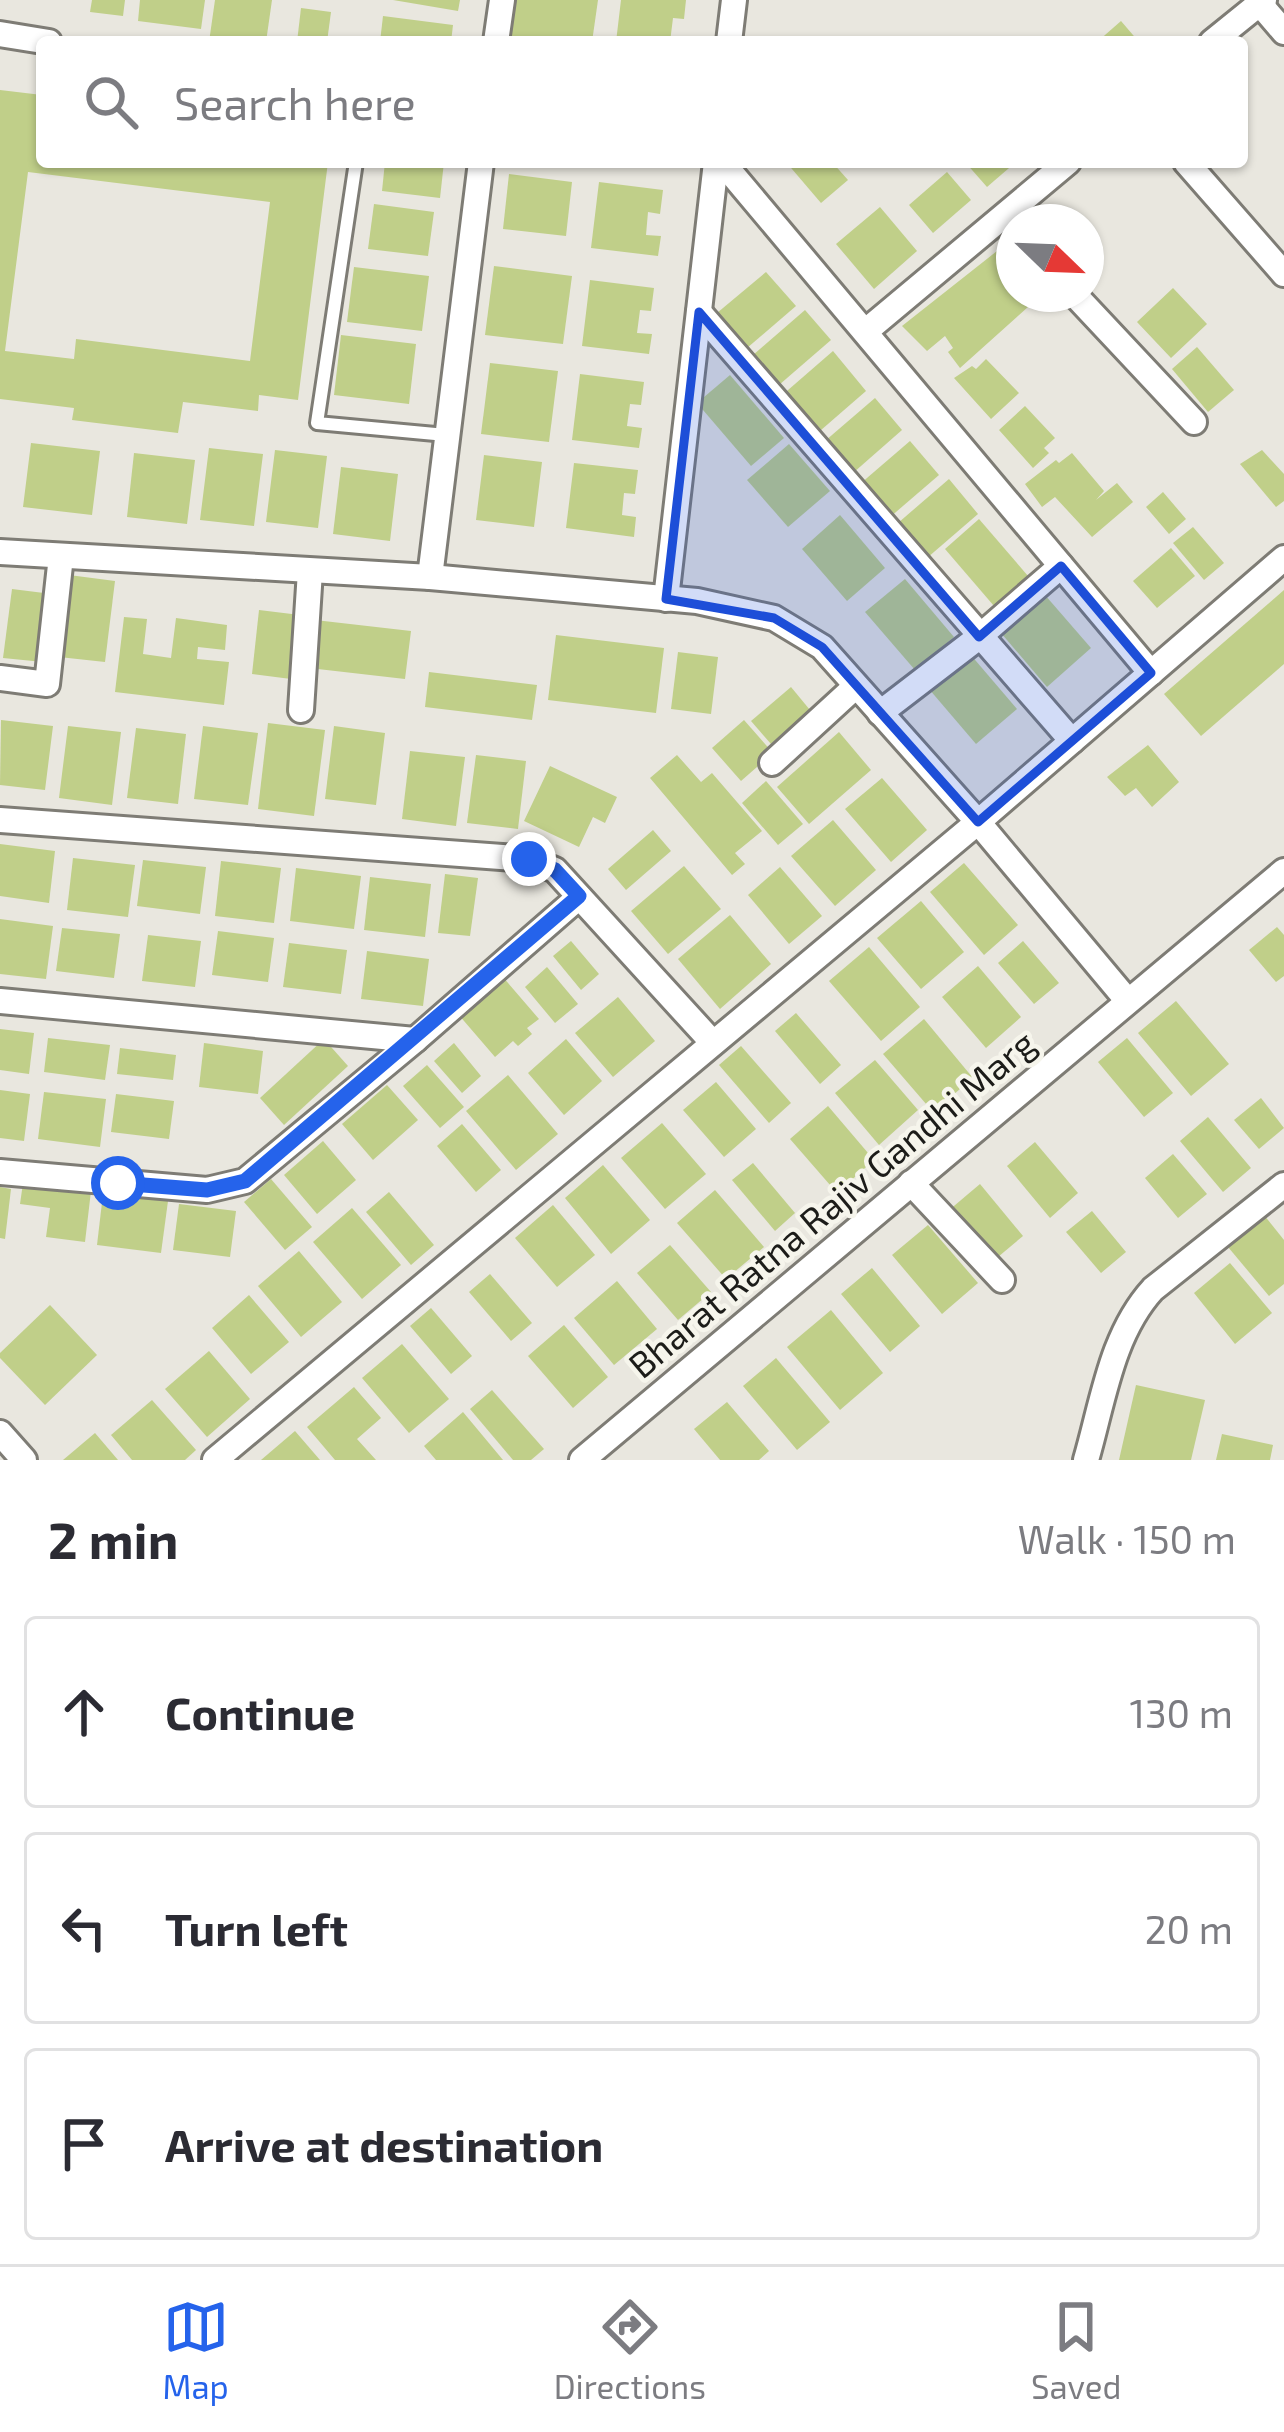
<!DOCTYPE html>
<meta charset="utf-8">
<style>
body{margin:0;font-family:"Exo 2",sans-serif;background:#f2f2f3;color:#2b2b33}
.compass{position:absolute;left:996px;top:204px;width:108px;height:108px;border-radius:50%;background:#fff;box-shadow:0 3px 9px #0004;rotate:113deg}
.stop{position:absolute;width:36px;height:36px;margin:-27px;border:9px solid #2563eb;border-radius:50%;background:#fff}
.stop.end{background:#2563eb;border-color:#fff;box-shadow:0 3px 12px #0008}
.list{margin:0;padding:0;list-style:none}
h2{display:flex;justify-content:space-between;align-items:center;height:156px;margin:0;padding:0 48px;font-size:51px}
h2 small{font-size:39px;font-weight:400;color:#7c7c81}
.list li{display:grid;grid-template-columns:78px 1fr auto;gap:36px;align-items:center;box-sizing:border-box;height:192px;margin:0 24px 24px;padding:0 24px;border:3px solid #e1e1e2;border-radius:12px}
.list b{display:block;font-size:45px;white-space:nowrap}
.list em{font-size:39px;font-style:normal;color:#7c7c81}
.icon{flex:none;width:66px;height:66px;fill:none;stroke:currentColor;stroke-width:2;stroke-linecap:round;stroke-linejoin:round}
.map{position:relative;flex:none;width:1284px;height:1460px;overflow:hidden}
.search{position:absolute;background:#fff;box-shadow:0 3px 9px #0004;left:36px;right:36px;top:36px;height:132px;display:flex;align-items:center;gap:30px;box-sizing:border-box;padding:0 42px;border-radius:12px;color:#7c7c81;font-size:45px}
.sheet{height:804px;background:#fff}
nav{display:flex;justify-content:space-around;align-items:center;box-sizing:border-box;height:168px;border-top:3px solid #e1e1e2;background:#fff;font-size:33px;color:#7c7c81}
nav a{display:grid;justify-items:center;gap:6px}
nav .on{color:#2563eb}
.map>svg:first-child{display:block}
</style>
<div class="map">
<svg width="1284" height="1460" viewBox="0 0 1284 1460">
<rect width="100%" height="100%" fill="#e9e7df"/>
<g fill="#c0cf89" fill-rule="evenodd">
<polygon points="92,0 125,0 123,16 90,12"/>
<polygon points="140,0 205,0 201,29 138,21"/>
<polygon points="215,0 272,0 266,42 209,42"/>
<polygon points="393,0 460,0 458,11"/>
<polygon points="514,0 598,0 592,42 509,42"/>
<polygon points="621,0 686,0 684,19 673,18 670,42 616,42"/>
<polygon points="301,8 331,12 327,42 297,42"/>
<polygon points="383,16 453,25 451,42 380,42"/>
<polygon points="1121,21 1139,42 1097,42"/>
<path d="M 0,90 L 42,95 L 42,162 L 328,162 L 298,400 L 259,395 L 258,411 L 183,402 L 178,433 L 72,420 L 74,408 L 0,399 ZM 28,172 L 270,202 L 250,361 L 76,339 L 74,359 L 5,351 Z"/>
<polygon points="385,162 444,162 440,198 382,191"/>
<polygon points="786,162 832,162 848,180 821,203"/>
<polygon points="965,162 1016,162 987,187"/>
<polygon points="947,172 971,200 933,233 909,205"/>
<polygon points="509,174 572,182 566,236 503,229"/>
<polygon points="599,182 663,190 660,214 648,212 646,235 661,236 658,256 591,248"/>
<polygon points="374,204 434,212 428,256 368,249"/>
<polygon points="880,207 917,251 874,289 836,244"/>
<polygon points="997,251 1014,270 1014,294 1035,294 1038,298 960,368 948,352 953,348 945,336 927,351 902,326"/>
<polygon points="494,266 572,276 563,344 485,335"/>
<polygon points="354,267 429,276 422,331 347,322"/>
<polygon points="766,272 796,306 747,348 717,313"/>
<polygon points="590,280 654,288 651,311 640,310 637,333 652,334 649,354 582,346"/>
<polygon points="1173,288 1207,324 1171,358 1137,322"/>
<polygon points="805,310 831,340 779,385 753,355"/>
<polygon points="341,335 416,344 409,404 334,395"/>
<polygon points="1197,347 1234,390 1208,412 1172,369"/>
<polygon points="833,351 866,391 813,437 780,397"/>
<polygon points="986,359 1019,393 991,419 954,378 972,366 976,369"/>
<polygon points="490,363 558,371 549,442 481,434"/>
<polygon points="580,374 644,382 641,405 630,404 627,426 642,428 639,448 572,440"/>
<polygon points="730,375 784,438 751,466 697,403"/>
<polygon points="875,398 902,430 853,473 825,441"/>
<polygon points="1025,406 1055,438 1044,448 1049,453 1033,468 999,430"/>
<polygon points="910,441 939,475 889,518 860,484"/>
<polygon points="31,443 100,451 92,515 23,507"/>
<polygon points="789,444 830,491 788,527 747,480"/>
<polygon points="209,448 263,454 254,526 200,520"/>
<polygon points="275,450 327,456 318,528 266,522"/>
<polygon points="1262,450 1284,474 1284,501 1276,507 1240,464"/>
<polygon points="134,453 195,460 187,524 127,517"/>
<polygon points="1072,453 1104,491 1096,500 1117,483 1133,502 1092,537 1055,497 1042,507 1025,484 1056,460 1059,463"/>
<polygon points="484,455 542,462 534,527 476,520"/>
<polygon points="574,463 638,470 635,494 624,493 622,515 636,517 634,537 566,528"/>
<polygon points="341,467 398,474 390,541 333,534"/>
<polygon points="949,479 978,514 927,558 898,523"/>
<polygon points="1163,492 1186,519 1169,534 1146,507"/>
<polygon points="840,515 885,568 847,601 802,549"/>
<polygon points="979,519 1028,576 994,606 945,549"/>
<polygon points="1193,527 1224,563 1204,580 1173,543"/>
<polygon points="1171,548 1195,576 1157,608 1133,581"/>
<polygon points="69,575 115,581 105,662 59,657"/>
<polygon points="905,579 954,637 915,670 865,612"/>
<polygon points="12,589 52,594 43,662 3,658"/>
<polygon points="1284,590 1284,664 1201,736 1164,694"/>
<polygon points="1045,595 1091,648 1047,687 1001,633"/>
<polygon points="259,610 300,615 291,679 252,674"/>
<polygon points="124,617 147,619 143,654 171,658 176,618 227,625 225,650 198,647 197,659 229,662 224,705 115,692"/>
<polygon points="315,620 411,631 405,679 309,668"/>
<polygon points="556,635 664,648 656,713 548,700"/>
<polygon points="678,652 718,657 711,714 671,709"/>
<polygon points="970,654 1017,709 976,744 929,689"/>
<polygon points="429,672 537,685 532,720 425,707"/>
<polygon points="791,687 810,710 771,744 751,721"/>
<polygon points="1,720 53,726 45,790 0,785"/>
<polygon points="744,720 773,753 741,781 712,748"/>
<polygon points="268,723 325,730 314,816 258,809"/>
<polygon points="68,726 121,732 112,805 59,798"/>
<polygon points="203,726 258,733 248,805 194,799"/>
<polygon points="334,726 385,733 376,805 325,799"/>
<polygon points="136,728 186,734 178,804 127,798"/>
<polygon points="839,732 871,770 809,824 777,787"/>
<polygon points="1148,745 1179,782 1152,807 1136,788 1125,796 1107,777"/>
<polygon points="410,751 465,757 456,826 402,819"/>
<polygon points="476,755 526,761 518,829 467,823"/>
<polygon points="677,755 701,782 712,773 762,831 735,853 745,864 732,875 650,778"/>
<polygon points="550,766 617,797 605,823 593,817 579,847 524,821"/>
<polygon points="882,778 927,830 891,862 845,809"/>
<polygon points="766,781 803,824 778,845 742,803"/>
<polygon points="833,820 876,870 835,906 791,856"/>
<polygon points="653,830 671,851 626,890 608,869"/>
<polygon points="0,844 55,851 49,903 0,896"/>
<polygon points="73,858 135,865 128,917 67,910"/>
<polygon points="143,860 206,867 200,914 137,906"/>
<polygon points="221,861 281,868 274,923 215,916"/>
<polygon points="964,863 1018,925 984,955 930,892"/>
<polygon points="684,866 721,909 668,954 631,911"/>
<polygon points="780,867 822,916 789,944 748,895"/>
<polygon points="296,868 361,876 354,929 290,921"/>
<polygon points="445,874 478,878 470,936 438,933"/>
<polygon points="370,877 431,884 425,937 364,930"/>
<polygon points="921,901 964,952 921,989 877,938"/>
<polygon points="730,915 771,964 720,1009 678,959"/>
<polygon points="0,919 53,926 46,979 0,974"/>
<polygon points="1277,927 1284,935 1284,976 1276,982 1249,950"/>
<polygon points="62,928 120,934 114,978 56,971"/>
<polygon points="218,931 274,938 268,982 212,975"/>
<polygon points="148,935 201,941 195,987 142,981"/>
<polygon points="571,941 599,974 581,990 553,956"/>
<polygon points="1023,941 1059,983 1034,1004 998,963"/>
<polygon points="289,943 347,950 341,994 283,987"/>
<polygon points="869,947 920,1007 881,1041 829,981"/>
<polygon points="367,951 429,959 423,1006 361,999"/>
<polygon points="978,966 1021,1017 986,1048 942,997"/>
<polygon points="547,967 578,1004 555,1023 525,987"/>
<polygon points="502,976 539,1019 527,1028 532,1034 518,1046 513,1041 495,1057 458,1014"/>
<polygon points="618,997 655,1041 613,1077 575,1033"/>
<polygon points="1176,1001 1229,1064 1191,1096 1138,1033"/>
<polygon points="796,1013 841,1065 820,1084 775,1031"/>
<polygon points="924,1019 973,1078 933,1112 883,1054"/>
<polygon points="0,1029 34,1033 29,1074 0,1070"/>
<polygon points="48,1038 110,1045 105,1080 44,1072"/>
<polygon points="1127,1038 1173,1093 1144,1117 1098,1062"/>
<polygon points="324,1039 348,1066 284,1125 260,1098"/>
<polygon points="566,1039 602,1081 564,1115 528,1073"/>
<polygon points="204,1043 263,1051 258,1094 199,1087"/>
<polygon points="454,1043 481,1076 462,1093 434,1061"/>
<polygon points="741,1046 791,1103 769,1123 719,1065"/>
<polygon points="120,1048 176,1055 173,1080 117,1074"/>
<polygon points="875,1060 918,1110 879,1145 835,1093"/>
<polygon points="427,1065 464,1107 440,1128 403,1086"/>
<polygon points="508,1075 558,1134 516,1170 466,1111"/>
<polygon points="716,1082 756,1129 724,1157 683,1110"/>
<polygon points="387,1085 418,1120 373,1160 342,1124"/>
<polygon points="0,1090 30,1094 24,1141 0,1138"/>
<polygon points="44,1092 106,1099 100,1147 38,1139"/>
<polygon points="116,1094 174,1101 169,1139 111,1132"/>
<polygon points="1261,1098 1284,1128 1259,1149 1234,1120"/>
<polygon points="828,1106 874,1160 837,1193 790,1139"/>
<polygon points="1208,1117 1251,1168 1223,1192 1180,1141"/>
<polygon points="662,1123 706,1174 665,1209 621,1158"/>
<polygon points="462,1124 501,1170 476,1192 437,1146"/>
<polygon points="323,1141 356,1180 317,1214 284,1175"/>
<polygon points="1035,1142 1078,1193 1050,1218 1007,1166"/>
<polygon points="1173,1154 1207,1194 1178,1218 1145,1178"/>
<polygon points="753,1163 795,1213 775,1231 732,1180"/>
<polygon points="603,1165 650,1220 611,1254 565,1198"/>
<polygon points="271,1179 312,1227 285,1250 244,1202"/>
<polygon points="23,1183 91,1191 85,1242 46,1237 50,1208 20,1204"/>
<polygon points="980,1184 1023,1236 992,1262 948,1211"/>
<polygon points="0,1187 11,1189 5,1239 0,1238"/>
<polygon points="715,1190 764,1247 726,1279 677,1223"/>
<polygon points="389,1192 434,1245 411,1265 366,1212"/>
<polygon points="103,1194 168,1201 161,1253 97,1245"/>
<polygon points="179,1204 236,1211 230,1257 173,1250"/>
<polygon points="553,1205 595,1255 557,1287 515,1238"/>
<polygon points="352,1208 401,1265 362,1299 313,1242"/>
<polygon points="1260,1210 1284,1240 1284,1284 1269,1296 1223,1241"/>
<polygon points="1092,1211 1126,1252 1101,1273 1066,1232"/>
<polygon points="928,1225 978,1283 942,1314 892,1255"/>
<polygon points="670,1245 711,1292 678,1320 637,1273"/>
<polygon points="299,1251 342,1302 301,1337 258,1286"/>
<polygon points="1230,1263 1272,1313 1235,1344 1194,1293"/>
<polygon points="872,1268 920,1326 890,1352 841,1294"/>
<polygon points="490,1274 532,1323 511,1341 469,1292"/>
<polygon points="617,1281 657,1329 614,1365 574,1318"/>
<polygon points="249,1295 289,1342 251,1374 212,1328"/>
<polygon points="50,1305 97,1355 45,1405 0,1358 0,1353"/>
<polygon points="431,1308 472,1356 451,1374 410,1326"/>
<polygon points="831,1310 883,1373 840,1410 787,1347"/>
<polygon points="564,1325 608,1377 573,1408 528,1356"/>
<polygon points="402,1344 449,1399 409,1433 362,1378"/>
<polygon points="209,1351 250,1399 207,1437 165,1389"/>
<polygon points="776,1358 830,1422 797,1450 743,1386"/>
<polygon points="1136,1385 1205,1400 1191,1460 1119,1460"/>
<polygon points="354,1387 381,1418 357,1439 376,1460 335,1460 307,1427"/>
<polygon points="492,1390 544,1449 531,1460 513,1460 470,1409"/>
<polygon points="152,1400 196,1450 185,1460 132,1460 111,1435"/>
<polygon points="727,1402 769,1451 759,1460 720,1460 694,1429"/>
<polygon points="463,1412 503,1460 436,1460 424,1446"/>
<polygon points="295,1431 320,1460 261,1460"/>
<polygon points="95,1433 118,1460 63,1460"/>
<polygon points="1222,1434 1273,1445 1270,1460 1216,1460"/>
</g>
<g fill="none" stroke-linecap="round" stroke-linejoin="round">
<g stroke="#7e7c75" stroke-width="18">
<polyline id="lane" points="356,162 317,423 446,435"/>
</g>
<g stroke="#7e7c75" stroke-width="30">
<g id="street">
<polyline points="1260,4 1284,32"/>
<polyline points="0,34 49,42"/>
<polyline points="496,42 502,0"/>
<polyline points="729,42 734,0"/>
<polyline points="1212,42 1264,0"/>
<polyline points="722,162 1151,673"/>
<polyline points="1186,162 1284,274"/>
<polyline points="1074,294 1194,422"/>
<polyline points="699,312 1072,741"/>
<polyline points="866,331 1068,162"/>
<polyline points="0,552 430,577 697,601 774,618 822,647 978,822 1127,1000"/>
<polyline points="430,577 481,162"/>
<polyline points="666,599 716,162"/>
<polyline points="0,678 47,684 61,556"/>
<polyline points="301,710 310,571"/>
<polyline points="880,713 979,637 1061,566"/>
<polyline points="772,763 856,686"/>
<polyline points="0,820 529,859 555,870 713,1043"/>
<polyline points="0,1001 415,1040"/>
<polyline points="0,1172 207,1190 245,1181 415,1040 579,897"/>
<polyline points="911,1183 1002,1280"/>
<polyline points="0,1433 24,1460"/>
<polyline points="215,1460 978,822 1284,558"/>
<polyline points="582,1460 1284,871"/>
<path d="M 1086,1460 C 1103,1402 1111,1335 1153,1289 L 1284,1185"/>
</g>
</g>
<use href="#lane" stroke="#fff" stroke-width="12"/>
<use href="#street" stroke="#fff" stroke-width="24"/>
</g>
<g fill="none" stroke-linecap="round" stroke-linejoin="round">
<polyline stroke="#2563eb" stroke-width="15" points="118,1183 207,1190 245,1181 579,896 555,870 529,859"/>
</g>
<path fill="#1d4ed8" fill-opacity="0.2" stroke="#1d4ed8" stroke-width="9" stroke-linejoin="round" d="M 699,312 L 979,637 L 1061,566 L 1151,673 L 978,822 L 822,647 L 774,618 L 666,599 Z"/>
<g text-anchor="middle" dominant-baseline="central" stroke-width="9" stroke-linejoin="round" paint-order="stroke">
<g font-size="36" fill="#1c1c19" stroke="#f6f5ec">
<text transform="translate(831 1203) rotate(-40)">Bharat Ratna Rajiv Gandhi Marg</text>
</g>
</g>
</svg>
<svg class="compass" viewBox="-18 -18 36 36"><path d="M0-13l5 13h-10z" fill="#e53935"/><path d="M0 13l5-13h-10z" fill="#7c7c81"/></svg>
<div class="stop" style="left:118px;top:1183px"></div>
<div class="stop end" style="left:529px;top:859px"></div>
<div class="search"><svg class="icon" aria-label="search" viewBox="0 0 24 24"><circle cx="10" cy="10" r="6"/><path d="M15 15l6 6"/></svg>Search here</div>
</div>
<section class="sheet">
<h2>2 min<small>Walk · 150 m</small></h2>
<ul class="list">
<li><svg class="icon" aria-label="ahead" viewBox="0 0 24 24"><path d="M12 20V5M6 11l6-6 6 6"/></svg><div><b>Continue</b></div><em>130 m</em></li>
<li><svg class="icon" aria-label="left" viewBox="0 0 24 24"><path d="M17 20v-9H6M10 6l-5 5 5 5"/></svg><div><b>Turn left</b></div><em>20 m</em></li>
<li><svg class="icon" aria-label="arrive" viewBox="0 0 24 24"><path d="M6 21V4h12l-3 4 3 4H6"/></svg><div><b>Arrive at destination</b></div></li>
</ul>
</section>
<nav>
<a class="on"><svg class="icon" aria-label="map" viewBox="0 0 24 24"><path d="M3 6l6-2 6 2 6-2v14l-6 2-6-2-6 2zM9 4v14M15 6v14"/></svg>Map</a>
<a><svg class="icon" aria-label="directions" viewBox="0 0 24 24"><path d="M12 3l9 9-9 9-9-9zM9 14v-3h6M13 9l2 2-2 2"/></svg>Directions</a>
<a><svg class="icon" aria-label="saved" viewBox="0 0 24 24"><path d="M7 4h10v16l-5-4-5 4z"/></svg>Saved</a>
</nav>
